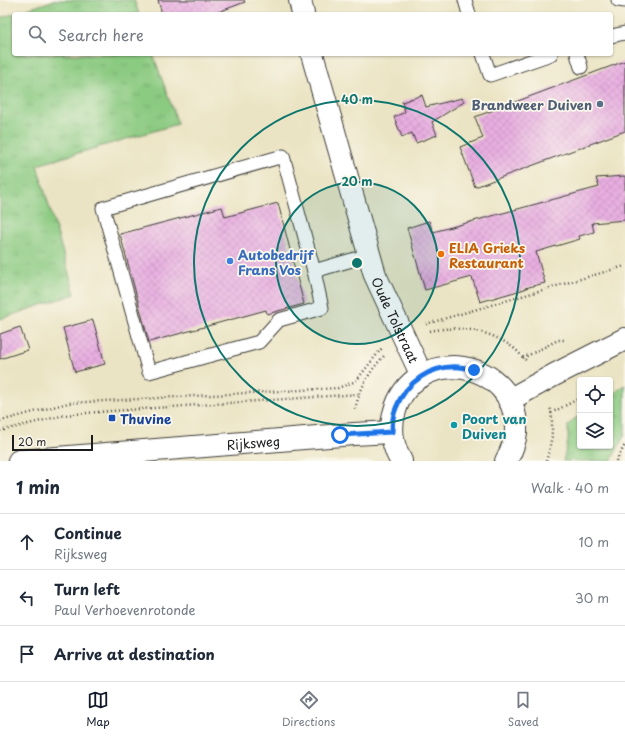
<!DOCTYPE html>
<meta charset="utf-8">
<style>
body{margin:0;font-family:"Playpen Sans",sans-serif;background:#f2f2f3;color:#1f2937}
.controls{position:absolute;right:12px;bottom:12px;display:grid;overflow:hidden;border-radius:4px;box-shadow:0 1px 3px #0004}
.controls button{width:36px;height:36px;display:grid;place-items:center;padding:0;border:0;border-bottom:1px solid #e0e1e3;background:#fff;color:#1f2937;font:20px sans-serif}
.scale{position:absolute;left:12px;bottom:10px;width:81px;box-sizing:border-box;padding-left:4px;border:2px solid #1c1c1c;border-top:0;font-size:11px;line-height:14px;white-space:nowrap;color:#1c1c1c;-webkit-text-stroke:3px #fbf7ec;paint-order:stroke}
.stop{position:absolute;width:12px;height:12px;margin:-9px;border:3px solid #1a73e8;border-radius:50%;background:#fff}
.stop.end{background:#1a73e8;border-color:#fff;box-shadow:0 1px 4px #0008}
.list{margin:0;padding:0;list-style:none}
h2{display:flex;justify-content:space-between;align-items:center;height:52px;margin:0;padding:0 16px;font-size:17px}
h2 small{font-size:13px;font-weight:400;color:#747a83}
.list li{display:grid;grid-template-columns:26px 1fr auto;gap:12px;align-items:center;box-sizing:border-box;height:56px;padding:0 16px;border-top:1px solid #e0e1e3}
.list b{display:block;font-size:15px;white-space:nowrap}
.list p{margin:0;font-size:13px;white-space:nowrap;color:#747a83}
.list em{font-size:13px;font-style:normal;color:#747a83}
.icon{flex:none;width:22px;height:22px;fill:none;stroke:currentColor;stroke-width:2;stroke-linecap:round;stroke-linejoin:round}
.map{position:relative;flex:none;width:625px;height:461px;overflow:hidden}
.search{position:absolute;background:#fff;box-shadow:0 1px 3px #0004;left:12px;right:12px;top:12px;height:44px;display:flex;align-items:center;gap:10px;box-sizing:border-box;padding:0 14px;border-radius:4px;color:#747a83;font-size:15px}
.sheet{height:220px;background:#fff}
nav{display:flex;justify-content:space-around;align-items:center;box-sizing:border-box;height:56px;border-top:1px solid #e0e1e3;background:#fff;font-size:11px;color:#747a83}
nav a{display:grid;justify-items:center;gap:2px}
nav .on{color:#111827}
.map>svg:first-child{display:block}
</style>
<div class="map">
<svg width="625" height="461" viewBox="0 0 625 461">
<defs>
<pattern id="grass-tufts" width="24" height="20" patternUnits="userSpaceOnUse"><rect width="24" height="20" fill="#8bca81"/><path d="M3 7l-1-3M5 7V3M7 7l1-3M15 17l-1-3M17 17v-4M19 17l1-3" fill="none" stroke="#77ad6f"/></pattern>
<pattern id="building-cross-hatch" width="8" height="8" patternUnits="userSpaceOnUse"><rect width="8" height="8" fill="#e8aee1"/><path d="M0 0l8 8M0 8l8-8" fill="none" stroke="#c695c0"/></pattern>
</defs>
<rect width="100%" height="100%" fill="#fbf7ec"/>
<filter id="ink" filterUnits="userSpaceOnUse"><feTurbulence type="fractalNoise" baseFrequency=".025" numOctaves="2"/><feDisplacementMap in="SourceGraphic" scale="8" xChannelSelector="R" yChannelSelector="G"/><feConvolveMatrix kernelMatrix="1 2 1 2 8 2 1 2 1" color-interpolation-filters="sRGB"/></filter>
<filter id="wash" filterUnits="userSpaceOnUse"><feTurbulence type="fractalNoise" baseFrequency=".012" numOctaves="4" result="noise"/><feDisplacementMap in="SourceGraphic" scale="16" xChannelSelector="R" yChannelSelector="G"/><feGaussianBlur stdDeviation="0.9" result="paint"/><feColorMatrix in="noise" values="0 0 0 0 0 0 0 0 0 0 0 0 0 0 0 0 0 1.4 0 .05"/><feComposite in="paint" operator="in"/></filter>
<g filter="url(#wash)">
<rect width="100%" height="100%" fill="#ebe4c4"/>
<g fill="url(#grass-tufts)" stroke="#54734e">
<polygon points="55,0 134,0 139,14 14,14 14,54 153,54 178,124 37,165 75,294 0,319 0,18"/>
<polygon points="625,385 625,434 611,461 563,461 568,441 568,425 574,419 580,416 580,446 610,446 610,396"/>
</g>
<g id="blocks">
<g fill="url(#building-cross-hatch)">
<polygon points="158,0 244,0 245,2 213,14 162,14"/>
<polygon points="625,61 625,131 475,187 460,147 483,138 475,117"/>
<polygon points="422,95 426,107 462,98 464,102 432,122 437,135 416,143 412,133 402,137 394,117 405,112 402,102"/>
<polygon points="625,176 625,220 592,223 594,232 579,236 580,239 536,252 545,283 525,288 525,289 480,302 472,277 425,290 407,228 429,221 433,232 599,187 596,178"/>
<polygon points="278,203 304,304 267,314 266,310 149,342 120,234 222,207 225,217"/>
<polygon points="93,320 105,364 75,372 63,328"/>
<polygon points="20,327 28,350 0,359 0,334"/>
</g>
</g>
</g>
<g filter="url(#ink)">
<use href="#blocks" fill-opacity="0" stroke="#3b3a35" stroke-width="1"/>
<g fill="none" stroke-linecap="round" stroke-linejoin="round">
<g stroke="#3b3a35" stroke-width="15">
<g id="service">
<polyline points="465,0 469,14"/>
<polyline points="618,0 625,1"/>
<polyline points="611,36 625,33"/>
<polyline points="483,54 490,75 551,54"/>
<polyline points="577,54 581,67"/>
<polygon points="283,156 314,271 322,308 279,320 259,342 149,372 103,208"/>
<polyline points="314,271 369,255"/>
</g>
</g>
<g stroke="#3b3a35" stroke-width="24">
<g id="minor">
<polyline points="300,0 303,14"/>
<path id="s1" d="M 312,54 L 375,275 L 422,376"/>
</g>
</g>
<g stroke="#3b3a35" stroke-width="24">
<g id="tertiary">
<polyline points="509,400 554,375 625,339"/>
<path id="s2" d="M 19,461 L 354,434 L 392,432"/>
<path d="M 401,461 C 393,447 390,430 394,414 C 412,342 519,357 516,432 C 515,442 511,452 506,461"/>
</g>
</g>
<g stroke="#3b3a35" stroke-width="2.5" stroke-dasharray="1 3" stroke-linecap="butt">
<polyline points="426,324 625,266"/>
<path d="M 430,331 C 459,325 492,330 516,350 C 520,354 523,358 527,361"/>
<polyline points="523,358 558,340 564,340"/>
<path d="M 355,409 C 361,387 369,371 385,355"/>
<polyline points="551,413 580,398"/>
<polyline points="0,421 68,403 338,388 356,381 382,348"/>
<polyline points="0,431 65,415 97,412 359,394"/>
<path d="M 546,461 C 552,444 554,424 550,406"/>
<polyline points="616,461 625,445"/>
</g>
<use href="#service" stroke="#fff" stroke-width="13"/>
<use href="#minor" stroke="#fff" stroke-width="22"/>
<use href="#tertiary" stroke="#fff" stroke-width="22"/>
</g>
</g>
<g fill="none" stroke-linecap="round" stroke-linejoin="round" filter="url(#ink)">
<path stroke="#1a73e8" stroke-width="5" d="M 340,435 L 392,432 C 392,424 393,415 396,408 C 406,382 431,365 459,367 C 464,367 469,369 474,370"/>
</g>
<circle cx="357" cy="263" r="81" fill="#0f766e" fill-opacity=".12"/>
<g fill="none" stroke="#0f766e" stroke-width="2">
<circle cx="357" cy="263" r="81"/>
<circle cx="357" cy="263" r="163"/>
</g>
<circle fill="#5c6f8a" stroke="#fbf7ec" stroke-width="1.5" cx="600" cy="104" r="4"/>
<circle fill="#e8710a" stroke="#fbf7ec" stroke-width="1.5" cx="441" cy="254" r="4"/>
<circle fill="#3f7fe0" stroke="#fbf7ec" stroke-width="1.5" cx="230" cy="261" r="4"/>
<rect fill="#1a4fb4" stroke="#fbf7ec" stroke-width="1.5" x="108" y="414" width="8" height="8" rx="2"/>
<circle fill="#0f9aa8" stroke="#fbf7ec" stroke-width="1.5" cx="454" cy="425" r="4"/>
<g text-anchor="middle" dominant-baseline="central" stroke-width="3.5" stroke-linejoin="round" paint-order="stroke">
<g font-size="13" font-weight="bold" fill="#4e5e75" stroke="#fbf7ec" text-anchor="end">
<text x="592" y="104">Brandweer Duiven</text>
</g>
<g font-size="13" font-weight="bold" fill="#c56008" stroke="#fbf7ec" text-anchor="start">
<text x="449" y="247">ELIA Grieks<tspan x="449" dy="15">Restaurant</tspan></text>
</g>
<g font-size="13" font-weight="bold" fill="#366cbe" stroke="#fbf7ec" text-anchor="start">
<text x="238" y="254">Autobedrijf<tspan x="238" dy="15">Frans Vos</tspan></text>
</g>
<g font-size="13" fill="#1c1c1c" stroke="#fbf7ec">
<text stroke="none"><textPath href="#s1" startOffset="279">Oude Tolstraat</textPath></text>
<text stroke="none"><textPath href="#s2" startOffset="235">Rijksweg</textPath></text>
</g>
<g font-size="13" font-weight="bold" fill="#164399" stroke="#fbf7ec" text-anchor="start">
<text x="120" y="418">Thuvine</text>
</g>
<g font-size="13" font-weight="bold" fill="#0d838f" stroke="#fbf7ec" text-anchor="start">
<text x="462" y="418">Poort van<tspan x="462" dy="15">Duiven</tspan></text>
</g>
</g>
<circle cx="357" cy="263" r="6" fill="#0f766e" stroke="#fbf7ec" stroke-width="2"/>
<g font-size="12" text-anchor="middle" font-weight="bold" fill="#0f766e" stroke="#fbf7ec" stroke-width="3.5" stroke-linejoin="round" paint-order="stroke">
<text x="357" y="104">40 m</text>
<text x="357" y="186">20 m</text>
</g>
</svg>
<div class="controls">
<button><svg class="icon" aria-label="locate" viewBox="0 0 24 24"><circle cx="12" cy="12" r="6"/><path d="M12 2v4M12 18v4M2 12h4M18 12h4"/></svg></button>
<button><svg class="icon" aria-label="layers" viewBox="0 0 24 24"><path d="M12 4l9 5-9 5-9-5zM3 14l9 5 9-5"/></svg></button>
</div>
<div class="scale">20 m</div>
<div class="stop" style="left:340px;top:435px"></div>
<div class="stop end" style="left:474px;top:370px"></div>
<div class="search"><svg class="icon" aria-label="search" viewBox="0 0 24 24"><circle cx="10" cy="10" r="6"/><path d="M15 15l6 6"/></svg>Search here</div>
</div>
<section class="sheet">
<h2>1 min<small>Walk · 40 m</small></h2>
<ul class="list">
<li><svg class="icon" aria-label="ahead" viewBox="0 0 24 24"><path d="M12 20V5M6 11l6-6 6 6"/></svg><div><b>Continue</b><p>Rijksweg</p></div><em>10 m</em></li>
<li><svg class="icon" aria-label="left" viewBox="0 0 24 24"><path d="M17 20v-9H6M10 6l-5 5 5 5"/></svg><div><b>Turn left</b><p>Paul Verhoevenrotonde</p></div><em>30 m</em></li>
<li><svg class="icon" aria-label="arrive" viewBox="0 0 24 24"><path d="M6 21V4h12l-3 4 3 4H6"/></svg><div><b>Arrive at destination</b></div></li>
</ul>
</section>
<nav>
<a class="on"><svg class="icon" aria-label="map" viewBox="0 0 24 24"><path d="M3 6l6-2 6 2 6-2v14l-6 2-6-2-6 2zM9 4v14M15 6v14"/></svg>Map</a>
<a><svg class="icon" aria-label="directions" viewBox="0 0 24 24"><path d="M12 3l9 9-9 9-9-9zM9 14v-3h6M13 9l2 2-2 2"/></svg>Directions</a>
<a><svg class="icon" aria-label="saved" viewBox="0 0 24 24"><path d="M7 4h10v16l-5-4-5 4z"/></svg>Saved</a>
</nav>
